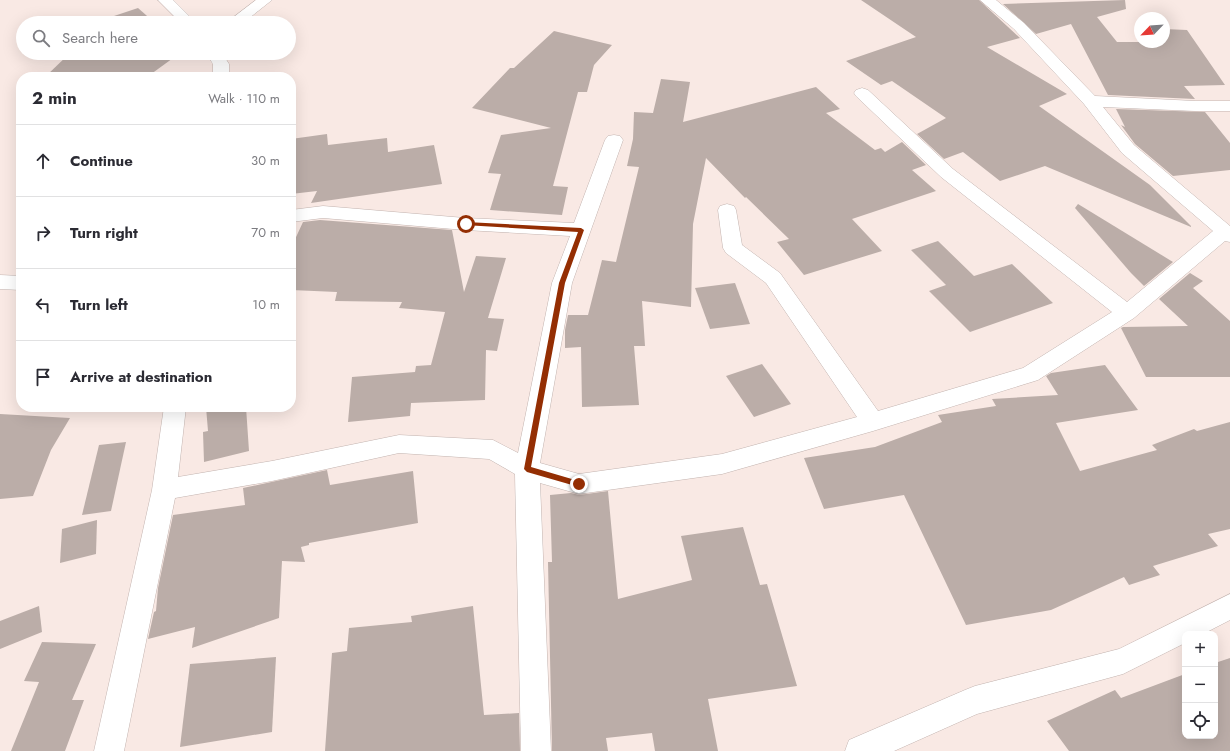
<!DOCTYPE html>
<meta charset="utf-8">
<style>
body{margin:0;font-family:Jost,sans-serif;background:#f2f2f3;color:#2b2b33}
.controls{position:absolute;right:12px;bottom:12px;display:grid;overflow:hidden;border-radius:8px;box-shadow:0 4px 16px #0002}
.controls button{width:36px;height:36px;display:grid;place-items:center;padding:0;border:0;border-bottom:1px solid #e1e1e2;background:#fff;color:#2b2b33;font:20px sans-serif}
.compass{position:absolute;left:1134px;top:12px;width:36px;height:36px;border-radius:50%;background:#fff;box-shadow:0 4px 16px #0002;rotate:245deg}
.stop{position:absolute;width:12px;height:12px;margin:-9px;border:3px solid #942e03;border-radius:50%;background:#fff}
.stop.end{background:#942e03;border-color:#fff;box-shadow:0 1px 4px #0008}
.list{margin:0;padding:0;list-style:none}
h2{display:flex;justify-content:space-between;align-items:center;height:52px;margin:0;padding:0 16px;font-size:17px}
h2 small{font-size:13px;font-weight:400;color:#7c7c81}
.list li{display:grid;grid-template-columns:26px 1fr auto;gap:12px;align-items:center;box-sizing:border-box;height:72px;padding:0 16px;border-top:1px solid #e1e1e2}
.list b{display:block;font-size:15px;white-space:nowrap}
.list em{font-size:13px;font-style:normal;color:#7c7c81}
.icon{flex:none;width:22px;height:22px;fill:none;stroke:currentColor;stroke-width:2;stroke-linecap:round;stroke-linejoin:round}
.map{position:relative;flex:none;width:1230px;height:751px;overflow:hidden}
.search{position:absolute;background:#fff;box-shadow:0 4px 16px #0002;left:16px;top:16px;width:280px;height:44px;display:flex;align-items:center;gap:10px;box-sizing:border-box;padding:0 14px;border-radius:22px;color:#7c7c81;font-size:15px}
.panel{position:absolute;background:#fff;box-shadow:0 4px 16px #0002;left:16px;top:72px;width:280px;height:340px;border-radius:16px}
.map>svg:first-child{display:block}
</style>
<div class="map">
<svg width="1230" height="751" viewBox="0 0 1230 751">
<rect width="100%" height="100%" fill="#f9e9e4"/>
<g fill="#bbada8">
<polygon points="861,0 979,0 1020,38 987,47 1067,94 1039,106 1150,185 1191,226 1191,227 1045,166 1000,181 963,152 944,159 917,134 946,118 892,81 881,85 846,61 916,37"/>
<polygon points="1125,0 1126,9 1097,17 1117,42 1164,42 1164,29 1187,30 1225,85 1184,86 1195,99 1108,95 1071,24 1036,34 1003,4"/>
<polygon points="138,8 155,23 109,23 105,19"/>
<polygon points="554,31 612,45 594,65 587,92 578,92 553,186 568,187 562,215 490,210 501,174 488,173 501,135 551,128 472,108 510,68 514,68"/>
<polygon points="70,53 180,53 147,77 45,77"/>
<polygon points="661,79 690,82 683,122 816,87 840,109 826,113 875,150 881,148 885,152 902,142 926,165 912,170 936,191 852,219 882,251 804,275 777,242 789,239 746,197 745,198 706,158 693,224 691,307 642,301 645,346 634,346 639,405 582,407 581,347 565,348 565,330 568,315 588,315 602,260 616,262 639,167 627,166 633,139 634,112 653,113"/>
<polygon points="1116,109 1205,112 1230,143 1230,170 1173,176 1135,144 1121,125 1125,127"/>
<polygon points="327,134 328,145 387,138 388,152 434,145 442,184 311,203 317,191 291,194 291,139"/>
<polygon points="1078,204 1173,262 1144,286 1131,273 1075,208"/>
<polygon points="320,220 452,230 464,292 476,256 506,258 488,318 504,319 497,351 486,350 485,400 411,403 410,416 348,422 352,377 415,372 416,366 431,365 445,312 399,308 402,302 335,301 337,292 291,290 291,248 303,222"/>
<polygon points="938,241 974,276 1012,264 1053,303 970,332 929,291 946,285 911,250"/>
<polygon points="1190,273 1203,281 1193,288 1230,321 1230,377 1146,377 1121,328 1123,327 1188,326 1159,299"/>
<polygon points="735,283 750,324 710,329 695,288"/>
<polygon points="762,364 791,404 754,417 726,376"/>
<polygon points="1105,365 1138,410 1056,423 1080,471 1157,450 1152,445 1194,429 1197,431 1230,422 1230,529 1208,534 1218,546 1153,566 1160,575 1129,585 1124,577 1051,610 966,625 904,495 824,509 804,458 875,447 942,422 938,415 996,406 992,399 1058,395 1046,376 1051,373"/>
<polygon points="206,407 246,407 249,451 204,462 203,432 208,431"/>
<polygon points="0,414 70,418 51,450 33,496 0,499"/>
<polygon points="126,442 111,511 82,515 99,445"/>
<polygon points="327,470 330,485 413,471 418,523 309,543 309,545 301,547 305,562 282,561 279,618 192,648 195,627 148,639 154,612 156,611 158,588 173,515 245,505 243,488"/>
<polygon points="608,491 618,599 692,580 681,536 743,527 760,585 767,584 797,686 708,699 718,751 655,751 652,733 606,738 608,751 552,751 548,562 552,562 550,495 571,493 579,495"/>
<polygon points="97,520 96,554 60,563 62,529"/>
<polygon points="39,606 42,632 0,649 0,621"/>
<polygon points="473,606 484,715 519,713 520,751 325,751 332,653 347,651 349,628 412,622 411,616"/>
<polygon points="42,642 96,644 72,700 84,700 65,751 11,751 39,682 24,681"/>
<polygon points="276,657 272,732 180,747 190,664"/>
<polygon points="1230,658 1230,751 1069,751 1047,721 1115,690 1121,698 1185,674 1185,736 1215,736 1215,663"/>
</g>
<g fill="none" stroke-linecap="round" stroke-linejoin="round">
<g stroke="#c3b4b0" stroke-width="1">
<g id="minor">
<polygon points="158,0 173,0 196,23 181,23"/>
<polygon points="256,0 272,0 243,23 226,23"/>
<polygon points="980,0 996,0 1024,23 1095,96 1195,101 1230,101 1230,111 1195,111 1103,107 1134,145 1230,226 1230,242 1225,241 1134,318 1038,380 873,431 722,474 579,494 540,483 551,751 521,751 515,474 489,459 399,453 272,481 175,498 124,751 94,751 152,490 164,407 186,407 178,477 272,461 399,435 493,440 518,453 552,283 570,236 465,230 323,218 291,222 291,210 323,206 465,218 574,223 605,140 608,136 614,135 620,136 623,140 572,283 540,463 579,474 722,454 857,417 766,283 726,253 723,248 718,210 720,206 727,204 734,206 736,210 742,245 780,273 878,411 1023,368 1112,312 941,177 856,96 854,93 856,90 862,88 868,90 953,169 1127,302 1213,231 1122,153 1084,104 1014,29"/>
<polygon points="206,53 222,53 229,64 229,77 213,77 213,64"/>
<polygon points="0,275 21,276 21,290 0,289"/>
<polygon points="1230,594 1230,620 1203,634 1185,634 1185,643 1123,674 977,714 894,751 845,751 849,740 965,690 975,686 1119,649"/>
</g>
</g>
<use href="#minor" fill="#fff" fill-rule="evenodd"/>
</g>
<polygon fill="#942e03" points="466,222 581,228 584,230 565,283 531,467 582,482 582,486 579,487 527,472 524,469 559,283 578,232 464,225 464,223"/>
</svg>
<div class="controls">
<button>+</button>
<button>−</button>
<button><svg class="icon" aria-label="locate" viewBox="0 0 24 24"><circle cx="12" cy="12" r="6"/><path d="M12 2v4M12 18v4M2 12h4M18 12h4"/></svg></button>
</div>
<svg class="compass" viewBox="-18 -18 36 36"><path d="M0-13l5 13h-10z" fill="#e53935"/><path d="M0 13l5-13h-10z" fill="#7c7c81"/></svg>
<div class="stop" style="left:466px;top:224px"></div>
<div class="stop end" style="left:579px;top:484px"></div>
<div class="search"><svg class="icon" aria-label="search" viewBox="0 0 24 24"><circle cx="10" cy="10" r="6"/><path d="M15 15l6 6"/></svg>Search here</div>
<section class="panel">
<h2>2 min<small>Walk · 110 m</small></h2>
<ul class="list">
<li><svg class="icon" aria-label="ahead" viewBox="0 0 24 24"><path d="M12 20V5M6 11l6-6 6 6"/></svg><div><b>Continue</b></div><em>30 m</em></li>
<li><svg class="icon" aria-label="right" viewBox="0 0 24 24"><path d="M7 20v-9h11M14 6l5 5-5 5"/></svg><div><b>Turn right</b></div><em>70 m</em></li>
<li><svg class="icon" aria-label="left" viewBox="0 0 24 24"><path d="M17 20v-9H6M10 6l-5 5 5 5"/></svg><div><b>Turn left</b></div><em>10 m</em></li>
<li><svg class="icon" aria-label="arrive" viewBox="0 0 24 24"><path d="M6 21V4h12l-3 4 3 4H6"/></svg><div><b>Arrive at destination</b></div></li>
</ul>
</section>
</div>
